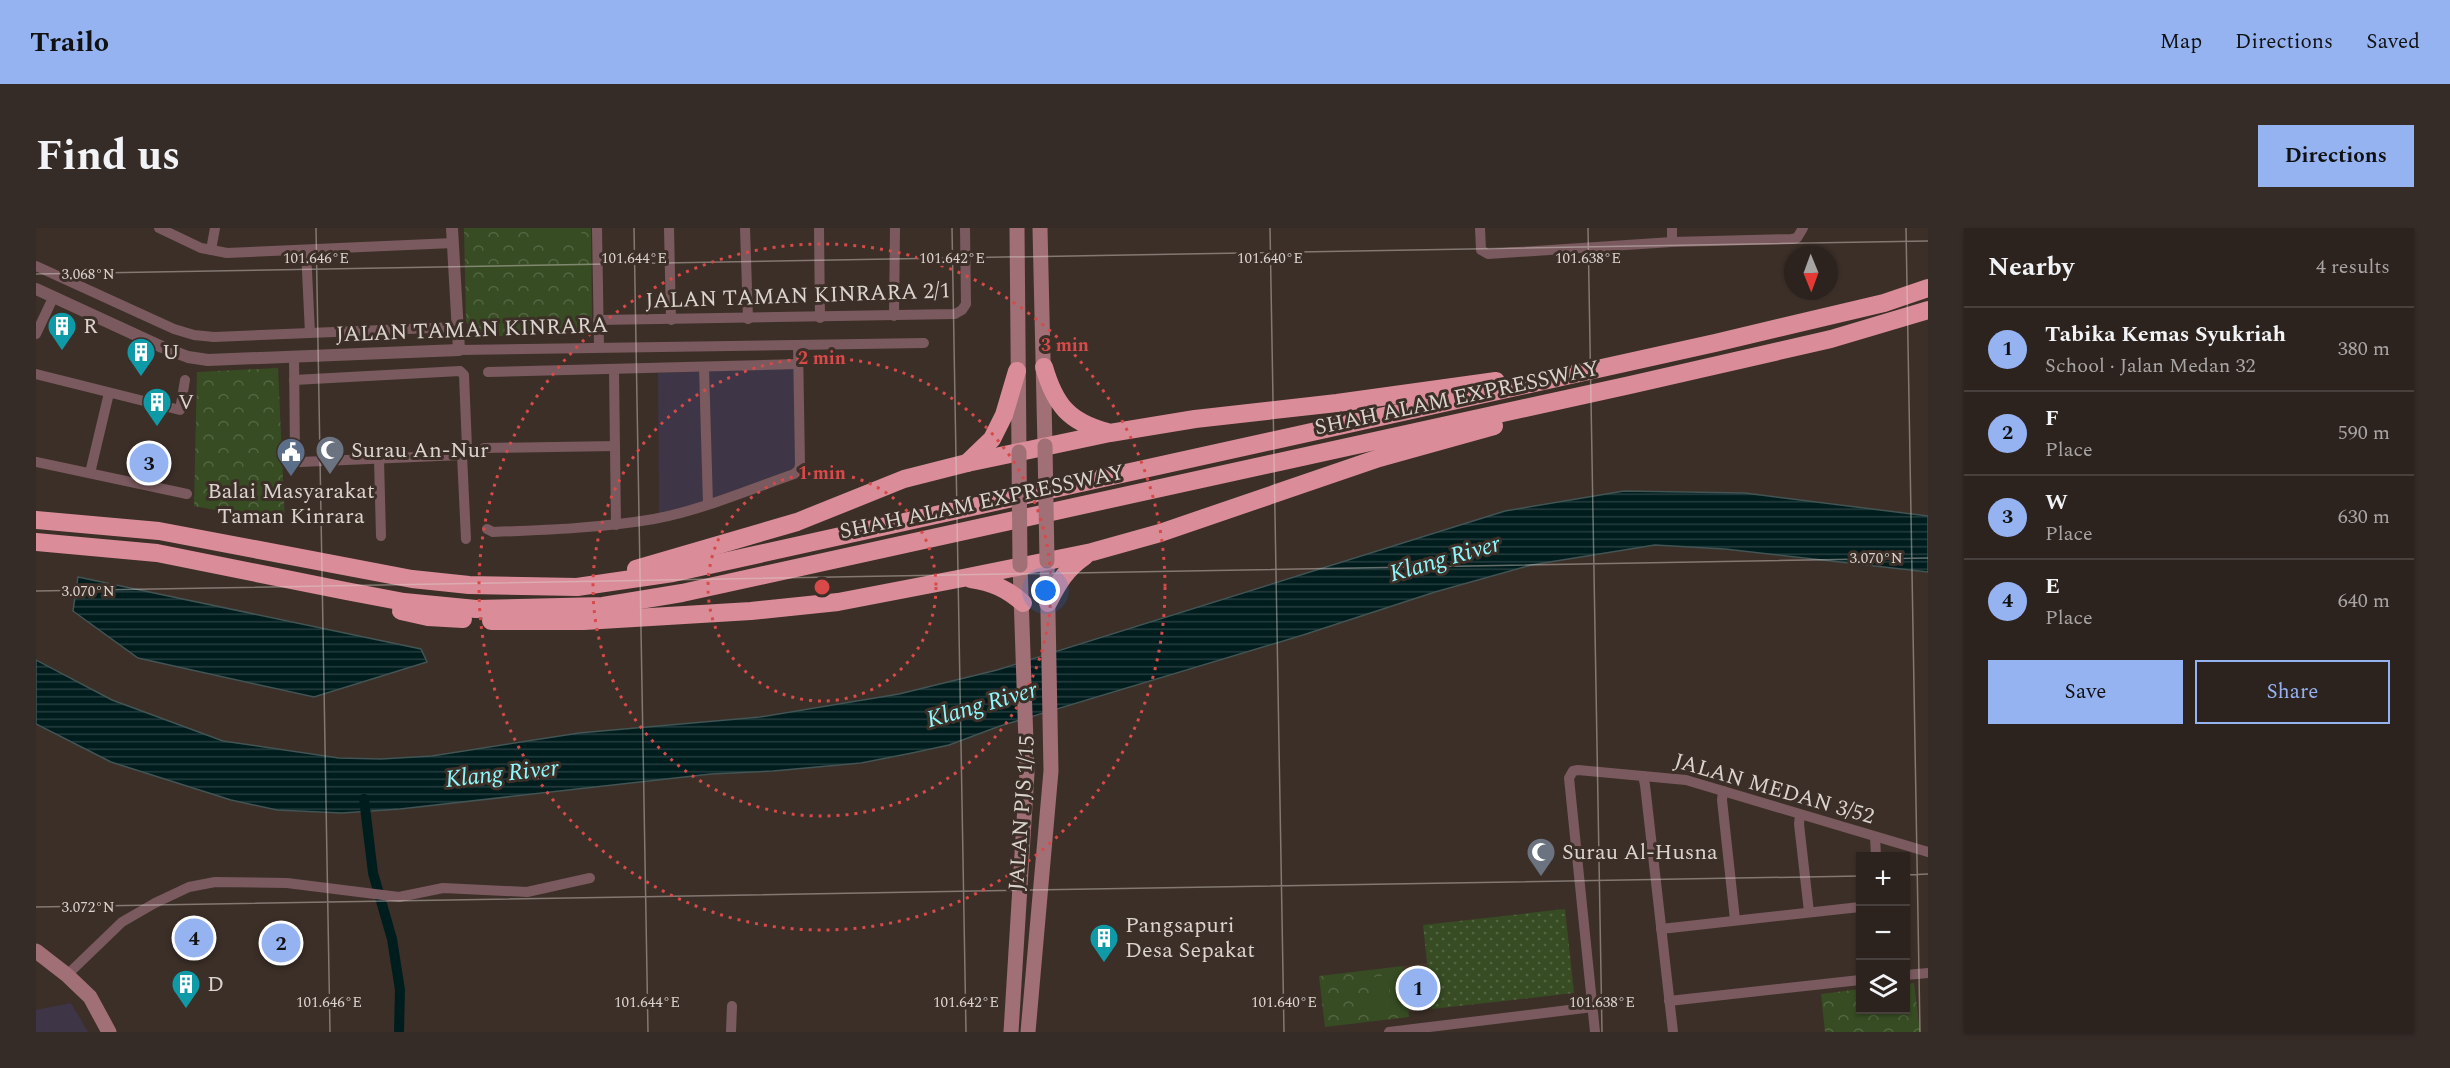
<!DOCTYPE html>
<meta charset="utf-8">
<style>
body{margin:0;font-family:Spectral,serif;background:#352b27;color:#f1f3f6}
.controls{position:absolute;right:18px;bottom:18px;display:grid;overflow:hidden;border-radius:0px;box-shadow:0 2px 4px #0004}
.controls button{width:54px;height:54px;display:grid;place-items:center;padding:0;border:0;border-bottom:2px solid #48403c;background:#2d231e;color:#f1f3f6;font:30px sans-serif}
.compass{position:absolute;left:1748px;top:18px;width:54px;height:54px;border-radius:50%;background:#2d231e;box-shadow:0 2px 4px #0004;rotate:179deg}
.you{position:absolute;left:1010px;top:363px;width:21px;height:21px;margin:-15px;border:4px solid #fff;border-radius:50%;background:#1a73e8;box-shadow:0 0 0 9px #1a73e833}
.badge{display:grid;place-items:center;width:39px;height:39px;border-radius:50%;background:#95b2f1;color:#111;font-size:20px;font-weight:700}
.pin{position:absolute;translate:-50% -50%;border:3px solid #fff;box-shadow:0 2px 6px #0006}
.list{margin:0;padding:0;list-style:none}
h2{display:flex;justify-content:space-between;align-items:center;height:78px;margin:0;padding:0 24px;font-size:26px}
h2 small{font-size:20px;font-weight:400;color:#a7a4a4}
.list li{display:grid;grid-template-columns:39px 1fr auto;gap:18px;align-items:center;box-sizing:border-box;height:84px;padding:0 24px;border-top:2px solid #48403c}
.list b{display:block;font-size:22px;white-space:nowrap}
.list p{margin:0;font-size:20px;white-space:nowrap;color:#a7a4a4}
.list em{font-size:20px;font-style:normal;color:#a7a4a4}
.actions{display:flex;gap:12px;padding:18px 24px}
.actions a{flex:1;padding:14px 0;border:2px solid #95b2f1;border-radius:0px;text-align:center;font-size:21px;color:#95b2f1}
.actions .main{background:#95b2f1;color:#111}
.icon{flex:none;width:33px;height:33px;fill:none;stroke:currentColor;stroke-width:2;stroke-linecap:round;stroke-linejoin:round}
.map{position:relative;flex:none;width:1892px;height:804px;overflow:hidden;border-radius:0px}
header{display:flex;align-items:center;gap:36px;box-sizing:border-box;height:84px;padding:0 30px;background:#95b2f1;color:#111}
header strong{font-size:28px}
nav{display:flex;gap:33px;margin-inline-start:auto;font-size:21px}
.intro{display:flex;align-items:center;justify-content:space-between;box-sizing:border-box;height:144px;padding:0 36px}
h1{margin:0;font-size:42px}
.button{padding:15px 27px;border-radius:0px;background:#95b2f1;color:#111;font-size:21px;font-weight:700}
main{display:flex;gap:36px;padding:0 36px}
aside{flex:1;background:#2d231e;border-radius:0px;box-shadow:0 2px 4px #0004}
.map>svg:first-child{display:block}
</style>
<header>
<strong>Trailo</strong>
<nav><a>Map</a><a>Directions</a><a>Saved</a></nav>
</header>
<div class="intro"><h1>Find us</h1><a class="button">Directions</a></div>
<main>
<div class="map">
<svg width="1892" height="804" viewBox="0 0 1892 804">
<defs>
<pattern id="grass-dots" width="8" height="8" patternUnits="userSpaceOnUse" patternTransform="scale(1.5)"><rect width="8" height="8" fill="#374c23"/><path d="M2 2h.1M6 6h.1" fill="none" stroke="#536542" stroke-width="1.8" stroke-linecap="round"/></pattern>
<pattern id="park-crowns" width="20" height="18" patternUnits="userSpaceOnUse" patternTransform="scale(1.5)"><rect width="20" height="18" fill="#374c23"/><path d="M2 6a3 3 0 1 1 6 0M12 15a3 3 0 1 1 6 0" fill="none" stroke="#536542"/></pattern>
<pattern id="water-rules" width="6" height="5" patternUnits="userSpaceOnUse" patternTransform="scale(1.5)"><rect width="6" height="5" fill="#001d1e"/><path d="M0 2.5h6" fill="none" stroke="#253d3e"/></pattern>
</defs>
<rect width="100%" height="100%" fill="#3c2f28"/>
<g fill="#3e3646">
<polygon points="759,140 759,240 676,271 623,286 622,145"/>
<polygon points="35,775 52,804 0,804 0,782"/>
</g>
<polygon fill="#4a372d" points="1391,735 1396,781 1372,784 1367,738"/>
<polygon fill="url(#grass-dots)" points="1529,681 1538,765 1396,781 1387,697"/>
<g fill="url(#park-crowns)">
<polygon points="428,0 555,0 556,93 547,105 440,109 430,94"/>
<polygon points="242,140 249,295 158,278 161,144"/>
<polygon points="1367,738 1373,789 1289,799 1283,748"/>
<polygon points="1878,755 1884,804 1789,804 1785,766 1824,761 1824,782 1870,782 1870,756"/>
</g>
<g fill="#374c23">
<polygon points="501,0 545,0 546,12 502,15"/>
<polygon points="1351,747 1356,784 1337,786 1333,750"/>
<polygon points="1366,753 1369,775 1356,777 1353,755"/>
</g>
<g fill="url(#water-rules)" stroke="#425453" stroke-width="1.5">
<polygon points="1588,263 1709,265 1892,288 1892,344 1689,321 1619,317 1495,337 1399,364 1267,407 964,498 913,517 876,525 825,535 737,543 675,546 364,581 306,585 241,582 195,572 75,534 0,496 0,432 76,472 187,513 303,530 345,531 396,528 543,505 724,489 863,466 961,442 1469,283"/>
<polygon points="42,349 385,421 391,434 278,469 102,430 37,383"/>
</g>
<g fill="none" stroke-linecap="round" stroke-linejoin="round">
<polyline stroke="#001d1e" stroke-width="10" points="328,571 337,645 356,711 364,762 363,804"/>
<g stroke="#7a5a5e" stroke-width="10">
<polyline points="123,0 165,20 191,25 417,15"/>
<polyline points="561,0 563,119"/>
<polyline points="633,0 635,92"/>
<polyline points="709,0 712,91"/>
<polyline points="783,0 784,90"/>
<polyline points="1444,0 1445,22 1452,26 1636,14 1756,11 1761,10 1767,0"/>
<polyline points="1636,0 1636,14"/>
<polyline points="175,22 179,0"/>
<polyline points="270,22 274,105"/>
<polyline points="0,38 138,101 158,107 178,109 421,99"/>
<polyline points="858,88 859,0"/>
<polyline points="562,92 919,86 926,82 930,76 929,0"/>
<polyline points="0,106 17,70"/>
<polyline points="423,122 888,115"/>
<polyline points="258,128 259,227 264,234 426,227 430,311"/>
<polyline points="668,139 672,276"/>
<polyline points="578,143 580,297"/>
<polyline points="452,144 762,136"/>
<polyline points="0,146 144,182 149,152"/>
<polyline points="258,152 424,143 428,147 431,220 426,227"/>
<polyline points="448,220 579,218"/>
<polyline points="343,231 345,308"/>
<polyline points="0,234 151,266"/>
<polyline points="54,245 73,165"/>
<path d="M 451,301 L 457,304 C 511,302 565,300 618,291 C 666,282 712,262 758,246 L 763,242 L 764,236 L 762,117"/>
<polyline points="1607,548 1609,557 1637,804"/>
<polyline points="1687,563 1686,572 1699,692"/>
<polyline points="1764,587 1763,596 1773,684"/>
<polyline points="1839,609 1840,628"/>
<polyline points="1625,701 1824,679"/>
<polyline points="31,747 86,694 119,675 153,659 179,654 251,655 363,669 407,660 491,664 554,650"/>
<polyline points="1870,747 1892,745"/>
<polyline points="1633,773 1824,752"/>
<polyline points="695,804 696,778"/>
<polyline points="1353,804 1557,779"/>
<polyline points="1559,804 1533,550 1537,543 1542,542 1650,552 1892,624"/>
</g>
<polyline stroke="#7a5a5e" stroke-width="12" points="0,61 126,119 152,129 172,132 423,122 416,0"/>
<g stroke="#a16f76" stroke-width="15">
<polyline points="981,0 983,224"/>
<polyline points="1004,0 1009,218"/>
<polyline points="0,723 31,747 54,769 73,804"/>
<polyline points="975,804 991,545 984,337"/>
<polyline points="992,804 1015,543 1011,333"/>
</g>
<g stroke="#da8d99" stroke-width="18">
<path d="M 1008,139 C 1019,177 1033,194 1071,204"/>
<polyline points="931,235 956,211 968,187 981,143"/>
<polyline points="0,292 123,303 376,351 433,357 541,359 637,345 1679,115 1848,75 1892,60"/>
<polyline points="0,314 121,325 310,363 368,374 440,381 567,378 646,365 1594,157 1795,111 1892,82"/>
<polyline points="600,341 761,294 868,251 931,235 1074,205 1159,191 1301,175 1460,153"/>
<path d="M 935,351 C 956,354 971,361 987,375"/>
<path d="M 1012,375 C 1022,355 1030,341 1049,328"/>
<polyline points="365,383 392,389 427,391"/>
<polyline points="455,393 548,393 715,383 802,374 927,350 1056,324 1124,305 1343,230 1458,198"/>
</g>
<g stroke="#a16f76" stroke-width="15">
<polyline points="1009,218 1011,333"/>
<polyline points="983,224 984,337"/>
</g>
</g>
<path fill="none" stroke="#dbd3ce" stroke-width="1.5" stroke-opacity="0.45" d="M 280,0 L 294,804M 598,0 L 612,804M 916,0 L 930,804M 1234,0 L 1248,804M 1552,0 L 1566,804M 1870,0 L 1884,804M 0,46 L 1892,13M 0,363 L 1892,330M 1870,647 L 1892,646M 0,679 L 1824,648"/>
<g fill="none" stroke="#d74a49" stroke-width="3" stroke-dasharray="3 6">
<circle cx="786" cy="359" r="114"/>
<circle cx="786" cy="359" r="229"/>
<circle cx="786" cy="359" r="343"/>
</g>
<defs>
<g id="building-pin" transform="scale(1.5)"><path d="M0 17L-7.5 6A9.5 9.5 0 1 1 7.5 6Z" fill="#0f9aa8" stroke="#3c2f28"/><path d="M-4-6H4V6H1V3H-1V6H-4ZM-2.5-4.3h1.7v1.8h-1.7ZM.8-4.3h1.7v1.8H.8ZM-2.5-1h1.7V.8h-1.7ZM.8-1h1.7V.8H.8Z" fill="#fff"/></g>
<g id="mosque-pin" transform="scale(1.5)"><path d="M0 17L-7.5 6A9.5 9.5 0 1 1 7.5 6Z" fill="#6b7280" stroke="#3c2f28"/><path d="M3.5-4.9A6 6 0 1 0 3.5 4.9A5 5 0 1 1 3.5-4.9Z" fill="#fff"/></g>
<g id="civic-pin" transform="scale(1.5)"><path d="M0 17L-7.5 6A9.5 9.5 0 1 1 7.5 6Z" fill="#5c6f8a" stroke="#3c2f28"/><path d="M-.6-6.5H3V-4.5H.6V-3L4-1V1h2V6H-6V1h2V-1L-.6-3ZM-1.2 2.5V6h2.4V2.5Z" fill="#fff"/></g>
</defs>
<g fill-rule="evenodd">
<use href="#building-pin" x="26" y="98"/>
<use href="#building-pin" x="105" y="124"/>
<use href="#building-pin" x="121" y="174"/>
<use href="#mosque-pin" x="294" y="222"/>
<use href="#civic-pin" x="255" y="224"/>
<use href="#mosque-pin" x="1505" y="624"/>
<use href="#building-pin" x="1068" y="710"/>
<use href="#building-pin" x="150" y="756"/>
</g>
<g text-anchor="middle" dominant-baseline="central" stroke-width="6" stroke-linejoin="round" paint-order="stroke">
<g font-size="22" fill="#dbd3ce" stroke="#3c2f28">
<text transform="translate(762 68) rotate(-2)">JALAN TAMAN KINRARA 2/1</text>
<text transform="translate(436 102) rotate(-2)">JALAN TAMAN KINRARA</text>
<text transform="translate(1421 170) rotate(-12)">SHAH ALAM EXPRESSWAY</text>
<text transform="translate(946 274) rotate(-12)">SHAH ALAM EXPRESSWAY</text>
<text transform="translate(1738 561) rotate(16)">JALAN MEDAN 3/52</text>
<text transform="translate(986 585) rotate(-86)">JALAN PJS 1/15</text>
</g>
<g font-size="22" fill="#dbd3ce" stroke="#3c2f28" text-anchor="start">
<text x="47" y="98">R</text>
<text x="126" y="124">U</text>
<text x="142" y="174">V</text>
<text x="315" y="222">Surau An-Nur</text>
<text x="255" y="263" text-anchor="middle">Balai Masyarakat<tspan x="255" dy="25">Taman Kinrara</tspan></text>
<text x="1526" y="624">Surau Al-Husna</text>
<text x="1089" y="697">Pangsapuri<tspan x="1089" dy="25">Desa Sepakat</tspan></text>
<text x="171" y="756">D</text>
</g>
<g font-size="24" font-style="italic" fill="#8ef9fd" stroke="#3c2f28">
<text transform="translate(1409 331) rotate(-16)">Klang River</text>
<text transform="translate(946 477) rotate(-16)">Klang River</text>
<text transform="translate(466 546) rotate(-6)">Klang River</text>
</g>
</g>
<g font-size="15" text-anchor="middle" fill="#dbd3ce" stroke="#3c2f28" stroke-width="6" stroke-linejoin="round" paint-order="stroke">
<text x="280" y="35">101.646°E</text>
<text x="598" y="35">101.644°E</text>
<text x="916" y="35">101.642°E</text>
<text x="1234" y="35">101.640°E</text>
<text x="1552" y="35">101.638°E</text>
<text x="52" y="51">3.068°N</text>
<text x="1840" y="335">3.070°N</text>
<text x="52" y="368">3.070°N</text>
<text x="52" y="684">3.072°N</text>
<text x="293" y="779">101.646°E</text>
<text x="611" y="779">101.644°E</text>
<text x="930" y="779">101.642°E</text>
<text x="1248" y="779">101.640°E</text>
<text x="1566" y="779">101.638°E</text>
</g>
<circle cx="786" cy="359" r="9" fill="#d74a49" stroke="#3c2f28" stroke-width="3"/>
<g font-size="18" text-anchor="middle" font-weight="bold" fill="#d74a49" stroke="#3c2f28" stroke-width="6" stroke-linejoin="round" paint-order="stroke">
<text x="1029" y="123">3 min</text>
<text x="786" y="136">2 min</text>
<text x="786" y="251">1 min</text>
</g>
</svg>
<div class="controls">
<button>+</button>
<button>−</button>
<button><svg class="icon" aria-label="layers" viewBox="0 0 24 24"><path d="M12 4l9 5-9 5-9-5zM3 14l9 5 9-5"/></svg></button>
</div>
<svg class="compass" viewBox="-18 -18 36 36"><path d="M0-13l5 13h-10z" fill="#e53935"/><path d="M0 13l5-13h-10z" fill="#a7a4a4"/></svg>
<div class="you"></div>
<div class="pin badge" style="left:1382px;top:760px">1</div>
<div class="pin badge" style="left:245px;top:715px">2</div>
<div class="pin badge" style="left:113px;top:235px">3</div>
<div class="pin badge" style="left:158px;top:710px">4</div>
</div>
<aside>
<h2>Nearby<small>4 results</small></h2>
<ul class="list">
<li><span class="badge">1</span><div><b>Tabika Kemas Syukriah</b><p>School · Jalan Medan 32</p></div><em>380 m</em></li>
<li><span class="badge">2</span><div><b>F</b><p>Place</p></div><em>590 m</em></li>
<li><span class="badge">3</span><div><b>W</b><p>Place</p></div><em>630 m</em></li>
<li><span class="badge">4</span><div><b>E</b><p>Place</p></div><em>640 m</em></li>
</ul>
<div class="actions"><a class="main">Save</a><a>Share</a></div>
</aside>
</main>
